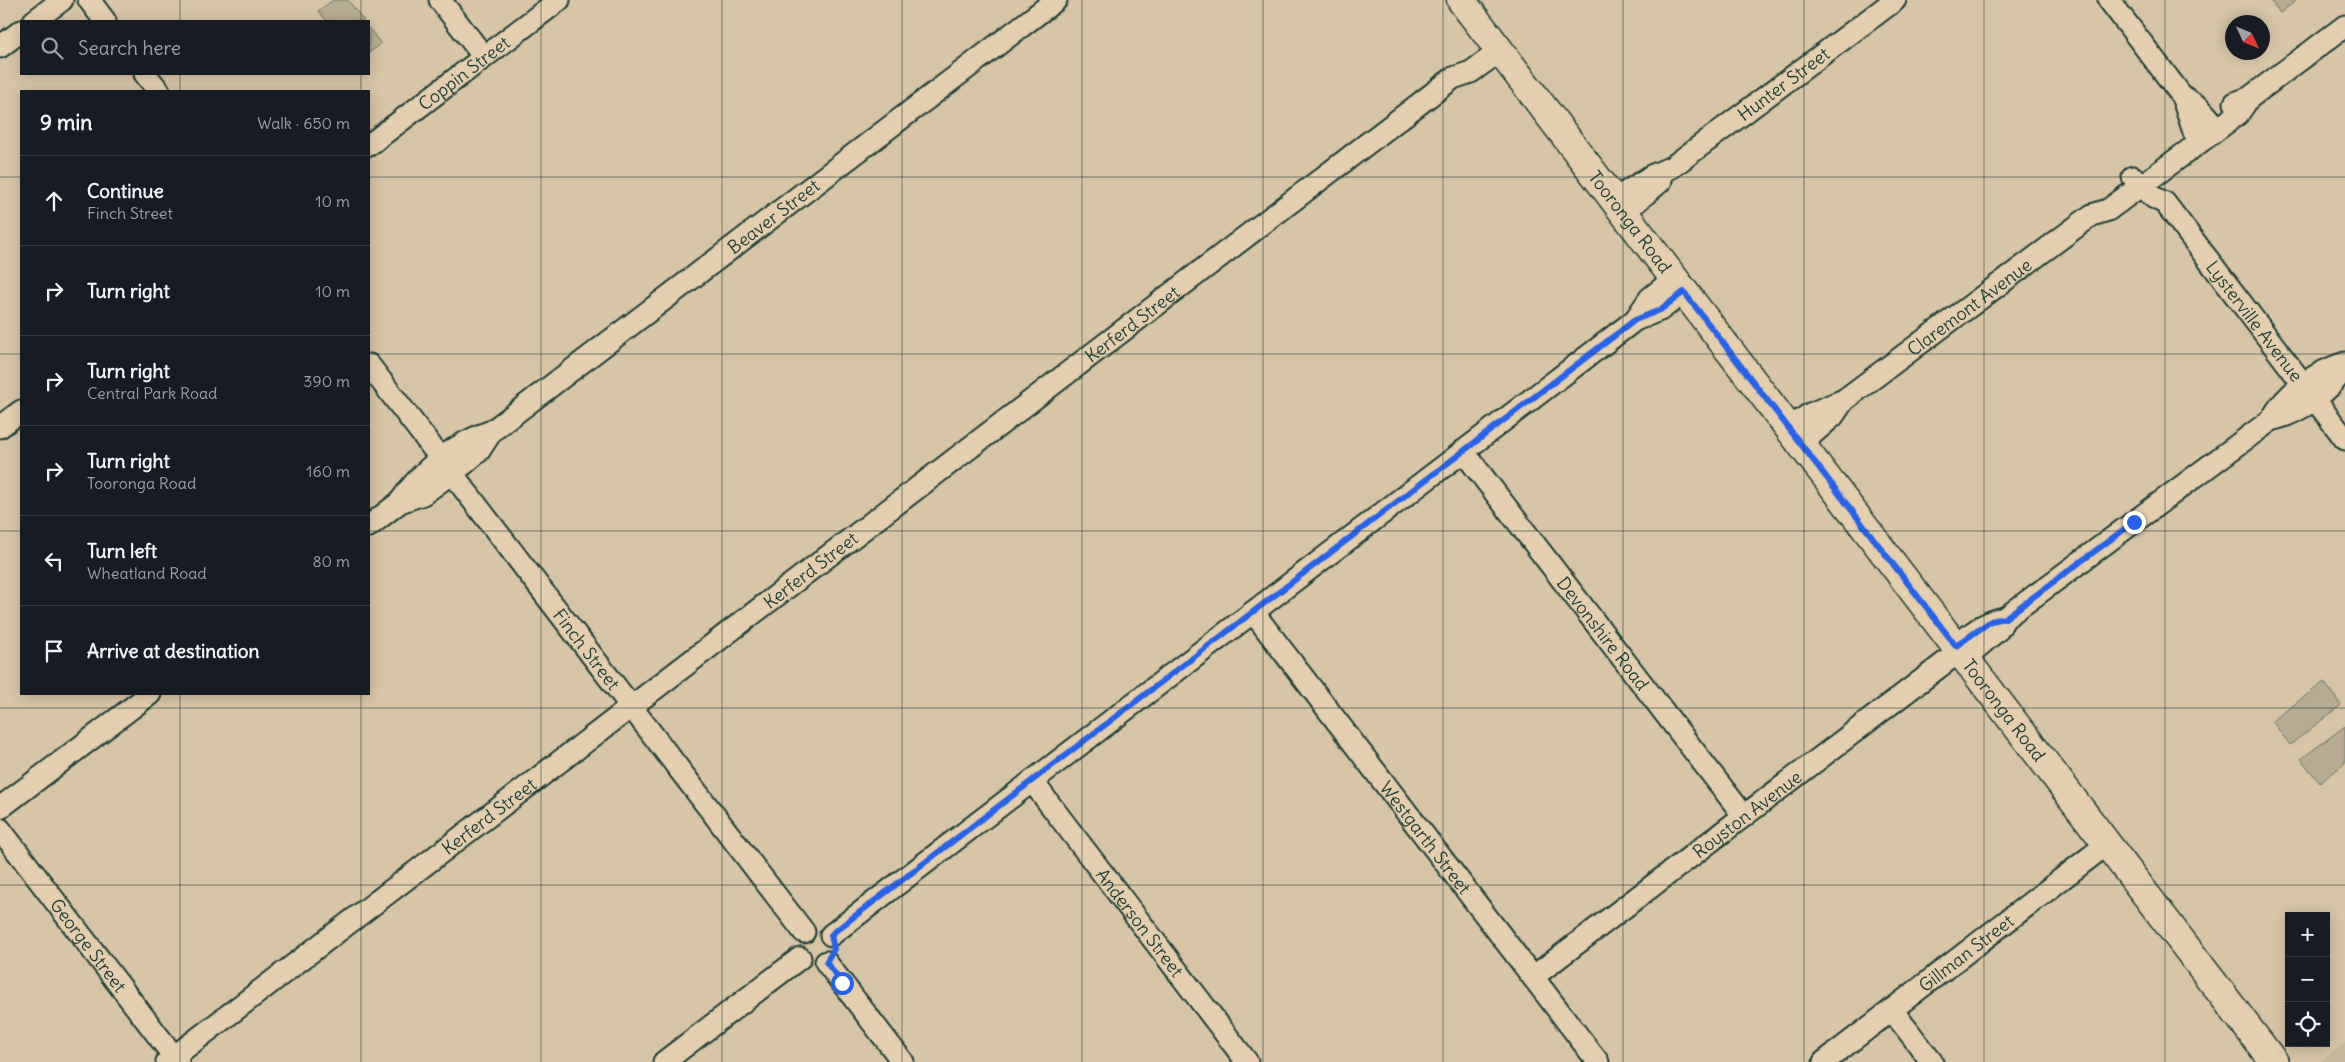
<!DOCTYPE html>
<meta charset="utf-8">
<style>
body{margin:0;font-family:Delius,sans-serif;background:#20242c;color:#f1f3f6}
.controls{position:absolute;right:15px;bottom:15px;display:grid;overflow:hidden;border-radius:0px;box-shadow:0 2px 12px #0003}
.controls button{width:45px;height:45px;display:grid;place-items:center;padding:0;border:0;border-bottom:1px solid #363941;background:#171b24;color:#f1f3f6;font:25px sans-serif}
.compass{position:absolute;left:2225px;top:15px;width:45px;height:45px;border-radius:50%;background:#171b24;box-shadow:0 2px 12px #0003;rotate:134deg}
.stop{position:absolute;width:15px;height:15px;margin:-11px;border:4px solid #2563eb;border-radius:50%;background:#fff}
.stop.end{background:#2563eb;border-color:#fff;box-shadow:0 1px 5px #0008}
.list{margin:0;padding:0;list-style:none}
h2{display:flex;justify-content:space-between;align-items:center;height:65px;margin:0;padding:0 20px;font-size:21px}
h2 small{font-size:16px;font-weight:400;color:#9ea1a6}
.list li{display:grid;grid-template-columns:32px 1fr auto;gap:15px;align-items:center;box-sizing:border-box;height:90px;padding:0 20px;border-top:1px solid #363941}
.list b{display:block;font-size:19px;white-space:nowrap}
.list p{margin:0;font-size:16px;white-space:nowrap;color:#9ea1a6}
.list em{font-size:16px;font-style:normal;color:#9ea1a6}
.icon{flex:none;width:28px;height:28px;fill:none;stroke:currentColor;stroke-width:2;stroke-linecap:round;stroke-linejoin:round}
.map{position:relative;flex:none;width:2345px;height:1062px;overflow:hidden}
.search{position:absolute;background:#171b24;box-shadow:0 2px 12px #0003;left:20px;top:20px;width:350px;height:55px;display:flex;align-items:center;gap:12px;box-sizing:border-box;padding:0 18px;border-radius:0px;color:#9ea1a6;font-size:19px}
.panel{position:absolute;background:#171b24;box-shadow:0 2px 12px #0003;left:20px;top:90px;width:350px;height:605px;border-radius:0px}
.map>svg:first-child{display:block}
</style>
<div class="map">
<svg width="2345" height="1062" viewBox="0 0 2345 1062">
<rect width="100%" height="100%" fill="#d8c5a6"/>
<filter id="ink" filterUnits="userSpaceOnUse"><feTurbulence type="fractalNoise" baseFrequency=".02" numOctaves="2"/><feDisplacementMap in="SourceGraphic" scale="10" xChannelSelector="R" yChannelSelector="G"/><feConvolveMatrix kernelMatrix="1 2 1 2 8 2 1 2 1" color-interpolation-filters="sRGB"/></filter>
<g filter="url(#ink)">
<polygon fill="#c7b89b" points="2345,1043 2345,1062 2320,1062"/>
<g fill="#b6ac91" stroke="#6a7462">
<polygon points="333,0 348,0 364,21 327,21 318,11"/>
<polygon points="2270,0 2297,0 2280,13"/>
<polygon points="369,28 381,44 369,53"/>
<polygon points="2324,682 2341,705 2290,745 2272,721"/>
<polygon points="2345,726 2345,763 2320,783 2301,759"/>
</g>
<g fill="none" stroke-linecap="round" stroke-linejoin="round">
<g stroke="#1f3d34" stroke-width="25">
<g id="street">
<polyline points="89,0 105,21"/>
<polyline points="440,0 484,57"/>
<polyline points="2109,0 2182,96 2194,132 2201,141"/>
<polyline points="34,21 62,0"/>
<polyline points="0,47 21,31"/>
<polyline points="145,74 159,91"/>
<polyline points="2182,96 2199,107 2218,128"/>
<polyline points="2235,103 2249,98 2345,26"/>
<path id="s1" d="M 369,145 L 559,0"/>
<path id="s2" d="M 2133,177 L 2153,197 L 2165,203 L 2345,439"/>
<path id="s3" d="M 1614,200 L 1651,176 L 1672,167 L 1895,0"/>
<polyline points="1623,213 1661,181"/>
<polyline points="1635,320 1650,298 1674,279"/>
<path id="s4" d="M 369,365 L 804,932"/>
<path d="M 2271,420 C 2300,413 2329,393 2345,367"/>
<polyline points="0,427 21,411"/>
<path id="s5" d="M 1789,428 L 1810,414 L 1844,400 L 2092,215 L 2108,210 L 2238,114 L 2249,98"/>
<polyline points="1801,444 1833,416 1844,400"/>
<path id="s6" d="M 1463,451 L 1744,816"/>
<path d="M 400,502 C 422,469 455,443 492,431"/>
<path id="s7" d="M 369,526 L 400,502 L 423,494 L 464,464 L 479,451 L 492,431 L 1056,0"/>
<path id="s8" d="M 1253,612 L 1598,1062"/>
<path d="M 1956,646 C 1969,635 1983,623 2000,619"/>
<path d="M 1965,658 L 1998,630 L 2005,618 L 2271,420 C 2287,392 2315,372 2345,363"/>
<path id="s9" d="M 1032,781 L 1247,1062"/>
<polyline points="0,808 150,694"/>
<path id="s10" d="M 0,829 L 178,1062"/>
<polyline points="831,935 1635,320 1660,310 1684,292"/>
<polyline points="826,962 903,1062"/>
<path id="s11" d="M 1533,977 L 1960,651"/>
<polyline points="1892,1010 1932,1062"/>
<path id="s12" d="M 167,1062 L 1453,78 L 1471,72 L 1500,51"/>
<polyline points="664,1062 800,958"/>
<path id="s13" d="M 1824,1062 L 2107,844"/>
</g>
</g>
<g stroke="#1f3d34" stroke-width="31">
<g id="secondary">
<path id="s14" d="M 1461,0 L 2274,1062"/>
</g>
</g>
<use href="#street" stroke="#e4cead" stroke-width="21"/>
<use href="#secondary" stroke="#e4cead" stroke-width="28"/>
</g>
</g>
<g fill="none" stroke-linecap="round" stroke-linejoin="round" filter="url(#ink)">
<polyline stroke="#2563eb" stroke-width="6" points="842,983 826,962 834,949 831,935 834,932 1635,320 1660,310 1684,292 1956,646 1991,621 2005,618 2134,522"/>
</g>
<path fill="none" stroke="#1f3d34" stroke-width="1" stroke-opacity="0.55" d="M 180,0 L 180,21M 361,0 L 361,21M 541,0 L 541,1062M 722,0 L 722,1062M 902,0 L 902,1062M 1082,0 L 1082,1062M 1263,0 L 1263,1062M 1443,0 L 1443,1062M 1623,0 L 1623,1062M 1804,0 L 1804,1062M 1984,0 L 1984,1062M 2165,0 L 2165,1062M 180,74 L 180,91M 361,74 L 361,91M 0,177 L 21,177M 369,177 L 2345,177M 0,354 L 21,354M 369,354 L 2345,354M 0,531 L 21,531M 369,531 L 2345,531M 180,694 L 180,1062M 361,694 L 361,1062M 0,708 L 2345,708M 0,885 L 2345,885"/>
<g text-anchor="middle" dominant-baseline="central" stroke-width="4" stroke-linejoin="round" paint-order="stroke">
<g font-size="18" fill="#1f3d34" stroke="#e4cead">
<text stroke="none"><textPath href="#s1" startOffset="119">Coppin Street</textPath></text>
<text stroke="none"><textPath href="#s3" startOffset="206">Hunter Street</textPath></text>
<text stroke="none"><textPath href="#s7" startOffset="512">Beaver Street</textPath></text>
<text stroke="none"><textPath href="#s14" startOffset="279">Tooronga Road</textPath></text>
<text stroke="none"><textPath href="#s5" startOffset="218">Claremont Avenue</textPath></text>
<text stroke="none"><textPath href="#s2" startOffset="190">Lysterville Avenue</textPath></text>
<text stroke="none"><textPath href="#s12" startOffset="1215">Kerferd Street</textPath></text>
<text stroke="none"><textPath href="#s12" startOffset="810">Kerferd Street</textPath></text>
<text stroke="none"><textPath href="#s6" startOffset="230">Devonshire Road</textPath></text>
<text stroke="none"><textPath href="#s4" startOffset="358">Finch Street</textPath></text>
<text stroke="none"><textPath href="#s14" startOffset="894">Tooronga Road</textPath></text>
<text stroke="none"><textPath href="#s11" startOffset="269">Royston Avenue</textPath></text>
<text stroke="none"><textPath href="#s12" startOffset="405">Kerferd Street</textPath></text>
<text stroke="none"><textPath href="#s8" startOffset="284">Westgarth Street</textPath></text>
<text stroke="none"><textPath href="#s9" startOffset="178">Anderson Street</textPath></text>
<text stroke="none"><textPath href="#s10" startOffset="146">George Street</textPath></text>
<text stroke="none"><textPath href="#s13" startOffset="179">Gillman Street</textPath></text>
</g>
</g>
</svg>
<div class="controls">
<button>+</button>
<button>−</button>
<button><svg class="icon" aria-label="locate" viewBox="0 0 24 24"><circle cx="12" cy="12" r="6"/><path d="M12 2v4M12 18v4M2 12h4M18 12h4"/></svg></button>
</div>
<svg class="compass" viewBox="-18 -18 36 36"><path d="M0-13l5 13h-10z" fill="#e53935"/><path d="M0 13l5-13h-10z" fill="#9ea1a6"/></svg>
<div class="stop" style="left:842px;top:983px"></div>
<div class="stop end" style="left:2134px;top:522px"></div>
<div class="search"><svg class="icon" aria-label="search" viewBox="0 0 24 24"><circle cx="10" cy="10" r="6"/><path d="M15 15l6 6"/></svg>Search here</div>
<section class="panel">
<h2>9 min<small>Walk · 650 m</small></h2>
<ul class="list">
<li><svg class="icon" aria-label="ahead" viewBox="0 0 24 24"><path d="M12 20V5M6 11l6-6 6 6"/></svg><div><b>Continue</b><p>Finch Street</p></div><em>10 m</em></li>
<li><svg class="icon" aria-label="right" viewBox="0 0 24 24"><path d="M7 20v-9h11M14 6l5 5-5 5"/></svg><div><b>Turn right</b></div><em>10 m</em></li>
<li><svg class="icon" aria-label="right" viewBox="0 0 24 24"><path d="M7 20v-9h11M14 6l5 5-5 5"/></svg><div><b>Turn right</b><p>Central Park Road</p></div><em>390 m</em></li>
<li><svg class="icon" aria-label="right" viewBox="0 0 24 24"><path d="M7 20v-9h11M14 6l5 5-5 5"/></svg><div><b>Turn right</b><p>Tooronga Road</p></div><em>160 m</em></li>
<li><svg class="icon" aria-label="left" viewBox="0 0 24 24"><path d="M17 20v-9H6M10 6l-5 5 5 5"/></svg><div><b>Turn left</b><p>Wheatland Road</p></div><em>80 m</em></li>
<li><svg class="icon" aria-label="arrive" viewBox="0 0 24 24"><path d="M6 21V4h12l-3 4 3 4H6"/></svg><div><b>Arrive at destination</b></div></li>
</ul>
</section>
</div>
